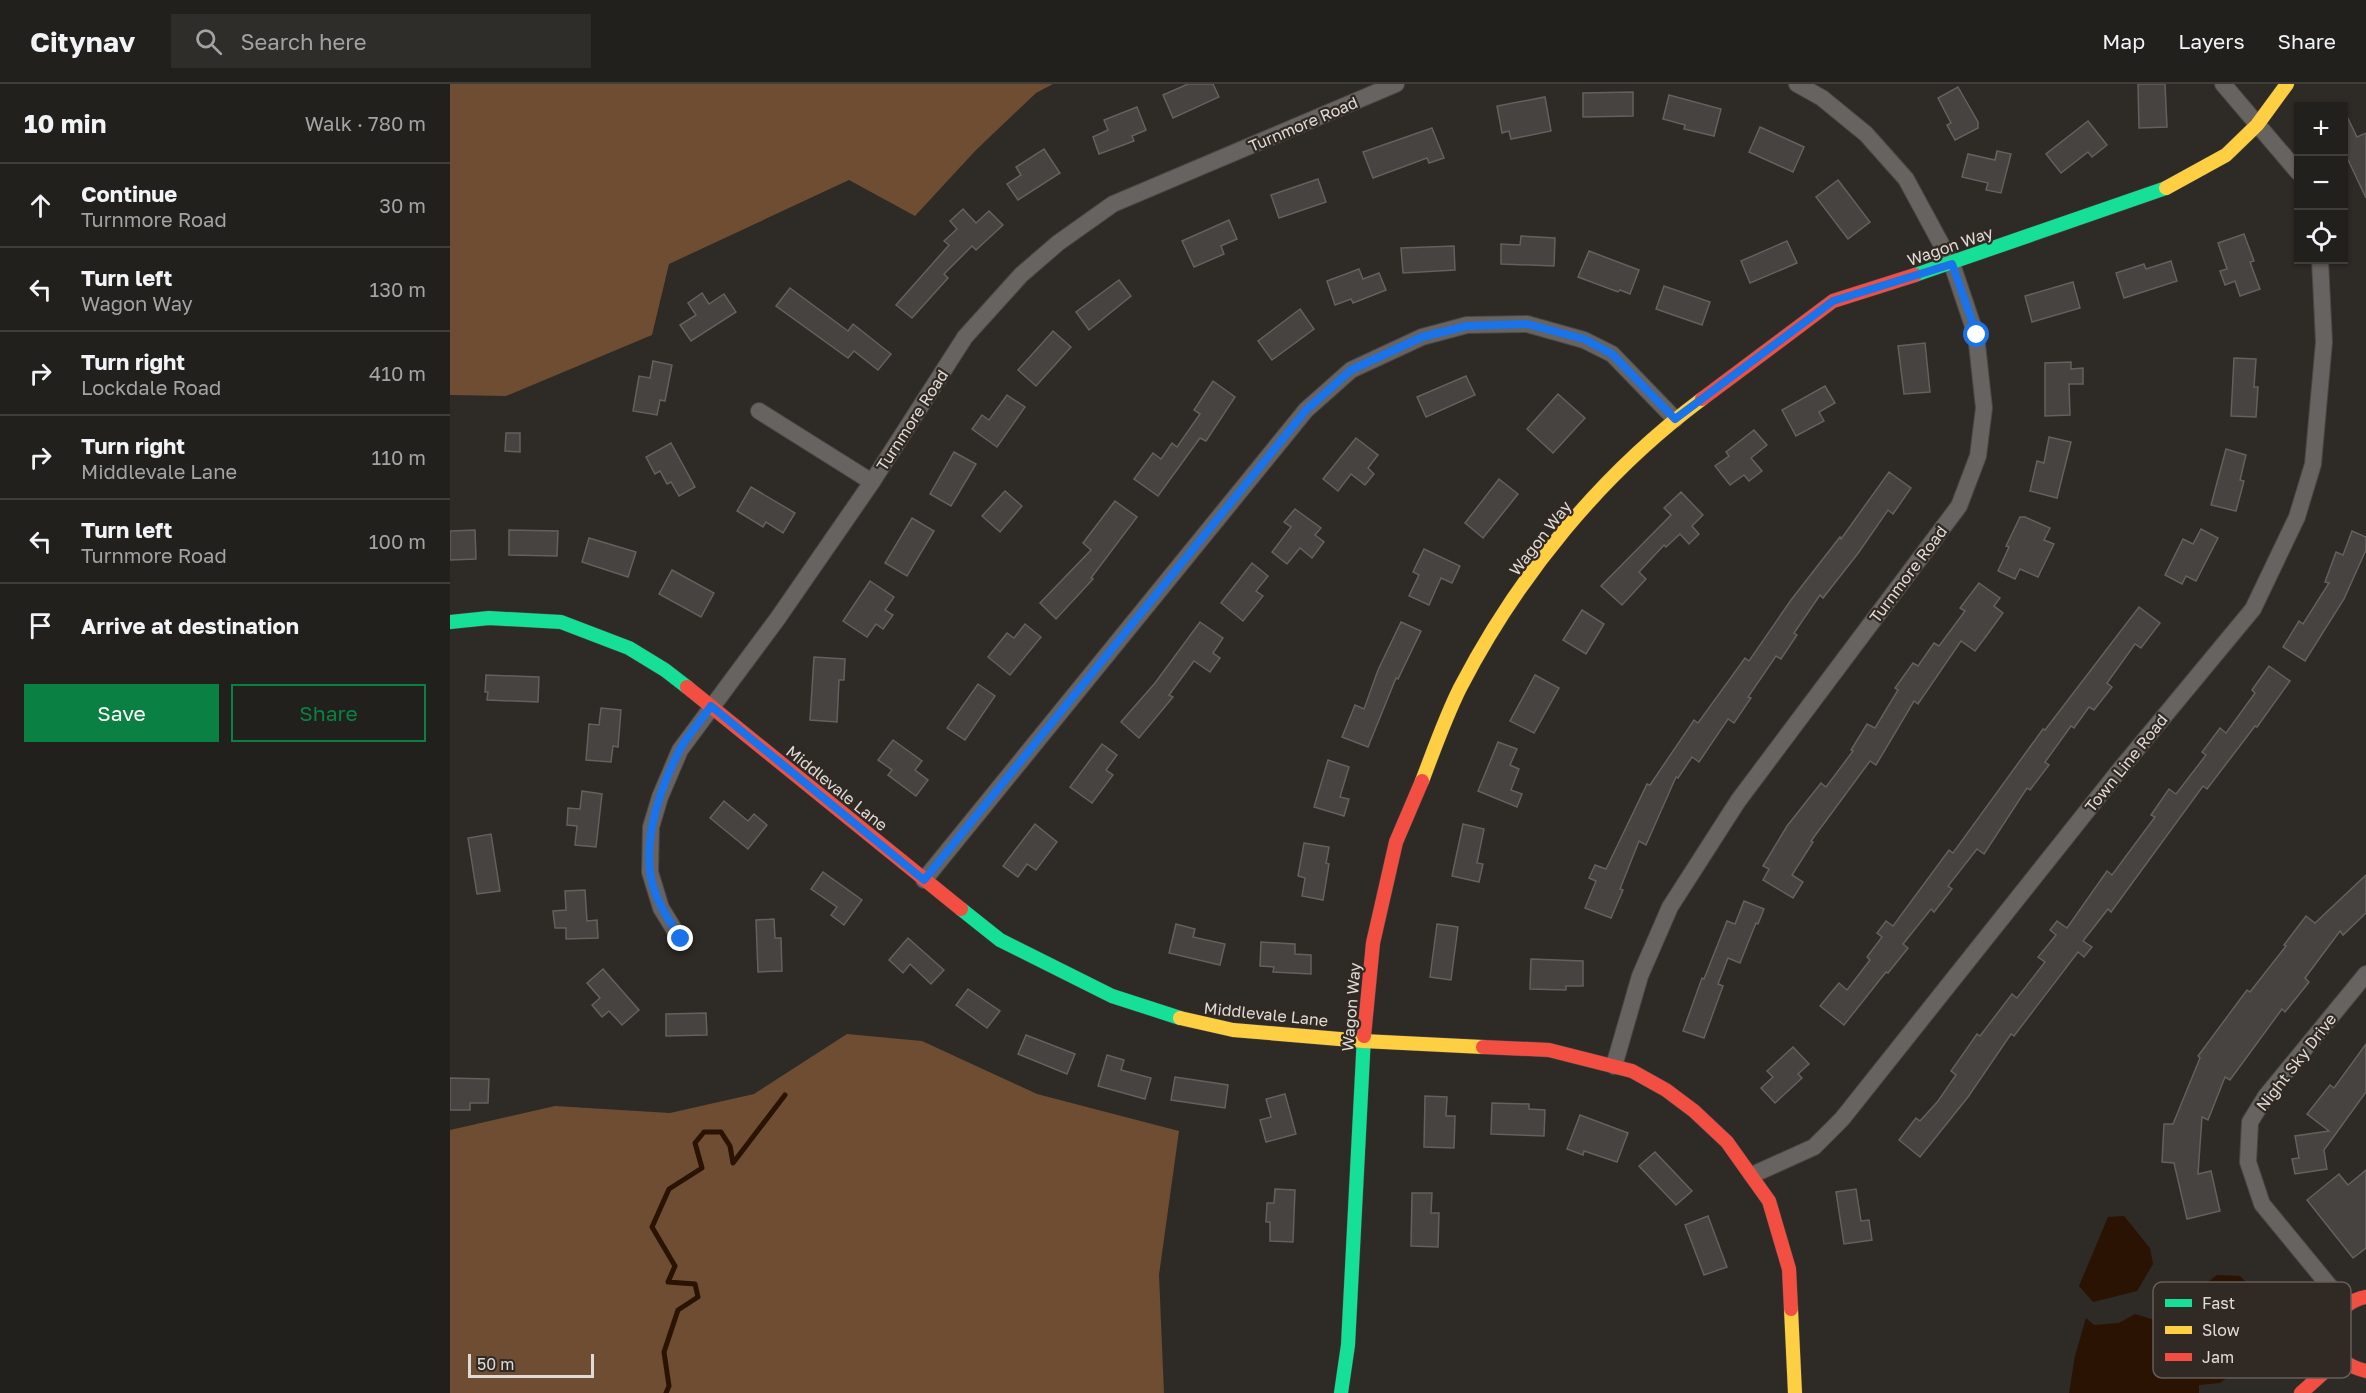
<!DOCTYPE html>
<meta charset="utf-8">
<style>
body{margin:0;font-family:"Golos Text",sans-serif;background:#2e2d29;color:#f1f3f6}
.controls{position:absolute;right:18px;top:18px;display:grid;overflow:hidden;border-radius:0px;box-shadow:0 2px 4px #0004}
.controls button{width:54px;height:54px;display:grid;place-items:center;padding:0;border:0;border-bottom:2px solid #3f3e3b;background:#22201c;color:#f1f3f6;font:30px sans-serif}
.scale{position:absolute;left:18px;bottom:15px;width:126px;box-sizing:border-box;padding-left:6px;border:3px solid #e0dbd7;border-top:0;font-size:16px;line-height:21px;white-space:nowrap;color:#e0dbd7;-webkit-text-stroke:4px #312923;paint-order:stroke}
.stop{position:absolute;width:18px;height:18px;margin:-14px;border:4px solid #1a73e8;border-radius:50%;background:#fff}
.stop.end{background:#1a73e8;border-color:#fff;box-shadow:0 2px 6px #0008}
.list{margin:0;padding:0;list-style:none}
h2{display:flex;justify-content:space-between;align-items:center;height:78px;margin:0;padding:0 24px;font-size:26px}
h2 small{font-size:20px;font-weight:400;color:#a2a3a3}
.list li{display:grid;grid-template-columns:39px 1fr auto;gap:18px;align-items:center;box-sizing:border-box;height:84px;padding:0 24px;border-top:2px solid #3f3e3b}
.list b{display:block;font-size:22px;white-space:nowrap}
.list p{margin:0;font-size:20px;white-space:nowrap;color:#a2a3a3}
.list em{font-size:20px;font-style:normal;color:#a2a3a3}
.actions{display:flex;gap:12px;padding:18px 24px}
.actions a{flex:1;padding:14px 0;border:2px solid #0b8043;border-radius:0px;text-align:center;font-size:21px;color:#0b8043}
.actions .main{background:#0b8043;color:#fff}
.icon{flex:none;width:33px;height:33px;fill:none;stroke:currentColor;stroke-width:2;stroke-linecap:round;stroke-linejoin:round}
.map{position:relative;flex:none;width:1916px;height:1309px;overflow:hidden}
header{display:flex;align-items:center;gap:36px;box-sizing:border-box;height:84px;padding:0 30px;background:#22201c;border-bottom:2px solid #3f3e3b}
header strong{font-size:28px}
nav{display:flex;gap:33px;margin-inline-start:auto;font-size:21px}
.search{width:420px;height:54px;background:#2e2d29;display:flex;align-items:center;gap:15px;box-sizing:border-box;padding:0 21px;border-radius:0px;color:#a2a3a3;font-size:22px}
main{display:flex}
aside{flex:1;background:#22201c}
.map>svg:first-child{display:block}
</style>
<header>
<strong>Citynav</strong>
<div class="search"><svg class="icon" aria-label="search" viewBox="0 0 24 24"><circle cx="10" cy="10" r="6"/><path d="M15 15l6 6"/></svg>Search here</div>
<nav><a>Map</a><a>Layers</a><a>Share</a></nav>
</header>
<main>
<aside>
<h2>10 min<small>Walk · 780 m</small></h2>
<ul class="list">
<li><svg class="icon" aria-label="ahead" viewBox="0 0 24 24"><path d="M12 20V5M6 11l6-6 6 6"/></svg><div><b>Continue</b><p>Turnmore Road</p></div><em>30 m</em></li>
<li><svg class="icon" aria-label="left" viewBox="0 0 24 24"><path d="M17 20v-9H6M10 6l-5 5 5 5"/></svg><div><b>Turn left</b><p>Wagon Way</p></div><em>130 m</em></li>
<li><svg class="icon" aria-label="right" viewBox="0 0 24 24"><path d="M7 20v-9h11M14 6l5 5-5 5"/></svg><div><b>Turn right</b><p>Lockdale Road</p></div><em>410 m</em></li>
<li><svg class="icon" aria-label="right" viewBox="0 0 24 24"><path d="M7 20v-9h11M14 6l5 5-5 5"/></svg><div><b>Turn right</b><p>Middlevale Lane</p></div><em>110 m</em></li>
<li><svg class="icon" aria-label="left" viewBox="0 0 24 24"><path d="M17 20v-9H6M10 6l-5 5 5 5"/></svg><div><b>Turn left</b><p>Turnmore Road</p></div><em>100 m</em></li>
<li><svg class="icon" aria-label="arrive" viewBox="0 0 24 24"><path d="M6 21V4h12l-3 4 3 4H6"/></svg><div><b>Arrive at destination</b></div></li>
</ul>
<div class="actions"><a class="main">Save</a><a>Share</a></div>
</aside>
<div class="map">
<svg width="1916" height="1309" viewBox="0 0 1916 1309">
<rect width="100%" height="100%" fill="#2e2a26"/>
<g fill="#6e4d33">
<polygon points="0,0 603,0 586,9 526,66 465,132 399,96 219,180 202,251 56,312 0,311"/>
<polygon points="397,950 472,957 587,1010 729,1047 709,1191 714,1309 0,1309 0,1046 105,1022 220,1029 304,1010"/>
</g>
<g fill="#2a1303">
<polygon points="1674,1132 1700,1164 1703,1180 1687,1207 1643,1218 1629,1202 1658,1133"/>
<polygon points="1767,1191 1790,1192 1807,1209 1811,1245 1794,1281 1770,1299 1749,1301 1749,1309 1619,1309 1625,1272 1636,1234 1644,1241 1669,1239 1685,1230 1711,1238 1741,1229 1748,1206"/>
</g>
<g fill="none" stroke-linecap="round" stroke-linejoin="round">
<polyline stroke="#2a1303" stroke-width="5" points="216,1309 219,1302 214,1268 228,1226 248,1213 245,1200 218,1198 225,1182 202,1143 219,1105 252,1084 245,1059 254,1048 271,1048 280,1062 283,1079 335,1011"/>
</g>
<g fill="#464340" stroke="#63605d" stroke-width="1.5">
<polygon points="738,0 763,0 769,13 723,34 713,11"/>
<polygon points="1688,0 1715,0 1717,43 1689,44"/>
<polygon points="1508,3 1528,38 1528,44 1505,56 1497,41 1501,39 1488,14"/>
<polygon points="1183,8 1183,32 1133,33 1133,9"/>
<polygon points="1219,11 1271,25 1264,52 1234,45 1235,41 1213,35"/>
<polygon points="1095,13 1101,47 1061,55 1059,47 1052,49 1047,22"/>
<polygon points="687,23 696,46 682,52 684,57 649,70 643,53 658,46 654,36"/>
<polygon points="1893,24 1907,53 1916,49 1916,114 1893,65"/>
<polygon points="1638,37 1657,61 1642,73 1638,68 1611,89 1596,70"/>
<polygon points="1310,43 1354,63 1343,88 1299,68"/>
<polygon points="982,44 994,74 979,79 977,74 923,94 913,68"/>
<polygon points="594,65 610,89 568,116 557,100 571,91 566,83"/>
<polygon points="1547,67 1561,70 1551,109 1536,106 1538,99 1512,93 1518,70 1545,76"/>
<polygon points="868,95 876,118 829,134 821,111"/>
<polygon points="1388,96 1420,138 1398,155 1366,113"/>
<polygon points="513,125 526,139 539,127 553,141 526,166 522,162 494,190 498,194 462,234 446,221 499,161 494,157 507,145 500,137"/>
<polygon points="779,136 787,155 771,162 774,170 744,183 732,157"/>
<polygon points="1794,150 1804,177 1800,178 1810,205 1790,212 1785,197 1775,201 1770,187 1777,185 1768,159"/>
<polygon points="1071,152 1105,154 1104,182 1051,180 1051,160 1070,161"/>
<polygon points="1337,157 1347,179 1300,199 1291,177"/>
<polygon points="1004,162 1005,186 953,189 951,164"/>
<polygon points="1139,167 1189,186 1180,210 1170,206 1168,208 1128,193"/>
<polygon points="1721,177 1727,197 1674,214 1666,189 1694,180 1696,185"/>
<polygon points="909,185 913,195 929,189 936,206 903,219 901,215 885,221 877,197"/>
<polygon points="669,196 681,212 639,246 626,228"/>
<polygon points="1623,198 1630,224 1582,238 1575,212"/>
<polygon points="1214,202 1260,218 1252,241 1206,225"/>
<polygon points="340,204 398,247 403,240 441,270 428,286 404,267 398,274 326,222"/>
<polygon points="252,209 259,220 274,210 286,228 241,257 230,241 246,231 238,219"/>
<polygon points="850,225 864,245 822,276 808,257"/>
<polygon points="603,247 621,263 586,302 568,286"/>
<polygon points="1475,259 1480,308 1454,310 1448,262"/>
<polygon points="1784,274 1806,275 1804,303 1808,303 1806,333 1781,332"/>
<polygon points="203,277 222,281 215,317 210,316 207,331 183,327 189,292 200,294"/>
<polygon points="1621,278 1621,285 1633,284 1633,300 1619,300 1620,331 1595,332 1595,279"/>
<polygon points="1016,292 1025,311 976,333 967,313"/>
<polygon points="763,297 785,313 756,357 750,354 708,412 684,395 703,369 711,375 722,359 727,363 750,330 744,326"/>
<polygon points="1375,302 1385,319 1369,328 1374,337 1346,352 1332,326"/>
<polygon points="1108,310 1135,334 1103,369 1077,345"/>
<polygon points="557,311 575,323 547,363 522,345 532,331 539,336"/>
<polygon points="1304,346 1317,361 1301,374 1312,387 1299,397 1294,391 1280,401 1265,382 1279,372 1276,368"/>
<polygon points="56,349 70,349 70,368 55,367"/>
<polygon points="1599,353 1621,358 1607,414 1580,407 1587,377 1594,379"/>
<polygon points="906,354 928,371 918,384 924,390 915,401 901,390 888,407 873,395"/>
<polygon points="221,359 245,403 229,412 221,398 217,400 210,387 205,390 196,373"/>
<polygon points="1776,365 1796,371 1790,396 1794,397 1786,427 1761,421"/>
<polygon points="504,368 526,380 501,422 480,410"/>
<polygon points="1439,388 1461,404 1443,430 1438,426 1409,468 1373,514 1370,511 1344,549 1347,551 1331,575 1326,572 1298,613 1301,614 1284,639 1278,635 1249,678 1242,673 1228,694 1226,693 1196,761 1189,757 1170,805 1173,806 1161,834 1135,824 1146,797 1139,794 1145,781 1156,785 1197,700 1200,701 1244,636 1248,639 1295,574 1299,577 1341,516 1390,453 1391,455"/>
<polygon points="1049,395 1068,410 1033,454 1015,439"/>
<polygon points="301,403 345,429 333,449 316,438 313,443 287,427"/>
<polygon points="555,407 572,422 550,448 532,432"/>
<polygon points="1231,408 1253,431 1242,442 1249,450 1239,460 1230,450 1216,463 1214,461 1189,488 1196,495 1172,521 1151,502 1221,431 1214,424"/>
<polygon points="665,417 687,433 641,494 643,495 606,535 590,519 641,466 633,459"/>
<polygon points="845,425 871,444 865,451 874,458 862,474 850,464 837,480 822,468 841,443 834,438"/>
<polygon points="1570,433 1575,433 1600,444 1594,456 1604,460 1588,493 1570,485 1565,495 1548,487 1559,463 1556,462"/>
<polygon points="462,434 484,447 457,492 435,479"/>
<polygon points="1751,445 1768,454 1746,497 1736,492 1732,500 1715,491 1733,455 1743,460"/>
<polygon points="25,446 26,475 0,476 0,447"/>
<polygon points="59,446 108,447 107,472 59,471"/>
<polygon points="1902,447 1916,453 1916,466 1894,515 1855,577 1833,563 1849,537 1853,540 1879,499 1875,498 1886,468 1893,471"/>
<polygon points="139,454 186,468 178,493 132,478"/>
<polygon points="974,465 1010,482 1002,499 991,494 979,521 959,512 969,491 963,488"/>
<polygon points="802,479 818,492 806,507 813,512 793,537 771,519"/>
<polygon points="222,486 264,509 251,533 209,510"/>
<polygon points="420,497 444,513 435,526 443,531 433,545 426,540 417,553 393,537"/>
<polygon points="1529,499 1550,514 1544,522 1553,529 1537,551 1525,567 1511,557 1468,620 1464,617 1426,681 1420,677 1361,757 1363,758 1342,791 1353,798 1343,814 1313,796 1319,785 1313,782 1337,742 1371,699 1376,703 1403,667 1401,666 1417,640 1425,644 1448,606 1445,604 1463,579 1468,582 1484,559 1489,562 1515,527 1510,524"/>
<polygon points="1689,523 1710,539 1691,564 1685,560 1657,599 1662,603 1644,626 1639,623 1624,644 1621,642 1595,678 1599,681 1580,706 1577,704 1534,770 1527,765 1498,802 1502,805 1484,828 1481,825 1453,860 1458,864 1438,889 1436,888 1394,941 1370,922 1389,899 1397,906 1420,876 1417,873 1432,853 1427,849 1436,837 1443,842 1499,766 1503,769 1593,645 1595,646"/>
<polygon points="1132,526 1154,540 1136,570 1113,556"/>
<polygon points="750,538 773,554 763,569 770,574 760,588 744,577 719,611 723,613 689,654 671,638 705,599"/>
<polygon points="951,538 971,547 948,595 946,594 918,663 892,653 905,621 914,625 928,586"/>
<polygon points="575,540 591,553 560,591 538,573 557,549 564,554"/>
<polygon points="364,573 395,575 394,596 389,596 387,638 360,636"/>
<polygon points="1819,582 1840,597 1807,643 1805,642 1757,705 1753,702 1661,828 1658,825 1633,857 1642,863 1634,873 1628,868 1564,952 1561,950 1518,1013 1470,1073 1449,1056 1466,1034 1470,1037 1488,1017 1506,991 1501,987 1527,950 1530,952 1562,910 1567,914 1595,878 1588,873 1606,851 1600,846 1607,837 1617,844 1657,787 1662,791 1705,733 1701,731 1719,705 1726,710 1756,671 1752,668 1770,644 1776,649 1805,609 1802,606"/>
<polygon points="36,591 89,593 88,618 37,616 38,608 35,608"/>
<polygon points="1085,591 1109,604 1084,649 1060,637"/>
<polygon points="528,600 545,612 515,656 497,644"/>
<polygon points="151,624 171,626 168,663 163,662 161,678 136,676 139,640 149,641"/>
<polygon points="443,656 472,677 465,686 478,696 466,712 438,691 442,686 428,676"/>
<polygon points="1048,658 1067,665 1060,681 1069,685 1061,706 1072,710 1067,723 1028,707"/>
<polygon points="652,660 667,671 656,686 663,691 642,719 620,703"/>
<polygon points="878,676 899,683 890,713 899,715 894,732 864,723"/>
<polygon points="132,707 152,710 146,763 125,761 127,742 117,741 118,724 130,725"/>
<polygon points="274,717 298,737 304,730 317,741 298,765 260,734"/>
<polygon points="585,740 607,758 586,786 577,780 568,793 553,782"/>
<polygon points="1013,740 1034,745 1027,779 1033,780 1029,798 1002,792"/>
<polygon points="41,750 50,807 27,810 18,754"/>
<polygon points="854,759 879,763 876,779 879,780 873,816 852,812 855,794 848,792"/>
<polygon points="373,788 412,816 394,841 381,831 387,823 361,805"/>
<polygon points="1916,791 1916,829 1893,851 1890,847 1855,894 1859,898 1835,928 1832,925 1780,996 1775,993 1758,1036 1752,1033 1748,1090 1761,1087 1770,1127 1737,1135 1724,1079 1712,1078 1714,1040 1723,1040 1750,974 1748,972 1797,906 1800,908 1836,862 1834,861 1856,832 1865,839"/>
<polygon points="135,806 137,837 147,836 148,854 116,855 116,844 105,844 103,827 116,826 115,807"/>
<polygon points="1294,817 1314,825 1308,840 1306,839 1290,879 1278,874 1268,900 1273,902 1254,954 1233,947 1252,894 1254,895 1277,837 1285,840"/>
<polygon points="324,835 325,854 331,854 332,887 308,888 306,836"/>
<polygon points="726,840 745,845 743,853 775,860 770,881 719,869"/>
<polygon points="987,840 1008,843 1001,896 980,893"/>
<polygon points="458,854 494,886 481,900 460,880 453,889 439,876"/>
<polygon points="811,858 845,860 845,870 861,871 861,890 823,888 824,883 810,882"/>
<polygon points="1081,875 1133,877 1133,902 1116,902 1116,906 1080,905"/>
<polygon points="153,885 189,926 172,941 159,927 152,933 142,921 150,914 137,899"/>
<polygon points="518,905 550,927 537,944 506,921"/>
<polygon points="256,929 257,951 216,952 216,930"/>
<polygon points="576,951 625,970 617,990 568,970"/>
<polygon points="1916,960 1916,1008 1874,1066 1877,1085 1845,1090 1842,1075 1849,1074 1845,1052 1879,1047 1857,1030 1880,1001 1884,1004"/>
<polygon points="1343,963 1359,980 1348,990 1352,994 1325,1019 1311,1004 1323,993 1317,987"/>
<polygon points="657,971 674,976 671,986 701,994 695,1015 648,1002"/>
<polygon points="725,993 778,1001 775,1024 721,1016"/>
<polygon points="0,994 39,995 38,1019 20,1019 20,1026 0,1026"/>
<polygon points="835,1010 846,1050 816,1058 810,1036 821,1033 816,1015"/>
<polygon points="975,1012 997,1013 996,1032 1005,1032 1004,1064 974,1063"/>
<polygon points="1042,1019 1079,1020 1079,1025 1095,1026 1094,1052 1041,1050"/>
<polygon points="1130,1031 1178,1049 1167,1078 1134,1067 1133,1071 1117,1065"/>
<polygon points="1205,1068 1242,1107 1226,1121 1189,1082"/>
<polygon points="1916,1086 1916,1164 1903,1174 1857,1116 1889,1090 1898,1101"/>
<polygon points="825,1105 845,1106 843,1158 820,1157 820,1138 816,1138 817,1119 824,1119"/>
<polygon points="1406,1105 1411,1137 1419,1136 1422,1156 1394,1160 1386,1108"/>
<polygon points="962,1109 982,1109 981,1129 989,1129 988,1163 961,1162"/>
<polygon points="1258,1132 1277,1183 1254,1191 1235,1141"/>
</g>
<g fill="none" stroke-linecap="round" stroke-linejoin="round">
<g stroke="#4a4744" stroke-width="18">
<g id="street">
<polyline points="1773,0 1848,88"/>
<polyline points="309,327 422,398"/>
<polyline points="474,796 856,326 901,286 972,253 1017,241 1077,240 1134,256 1162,270 1225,335"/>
<polyline points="230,855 211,824 200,788 201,743 210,713 230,666 328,534 422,398 515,253 571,191 608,159 663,120 946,0"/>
<polyline points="1164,982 1190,892 1220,823 1288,717 1509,422 1528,372 1534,324 1526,251 1502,180 1456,95 1416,50 1372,14 1347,0"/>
<polyline points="1302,1091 1364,1063 1392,1035 1668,688 1803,525 1847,433 1863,380 1874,258 1870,176"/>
<polyline points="1895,1221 1812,1120 1798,1078 1800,1038 1816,1012 1916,890"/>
</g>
</g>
<g stroke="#4a4744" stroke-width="15">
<g id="fast">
<polyline points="1465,191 1716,104"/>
<polyline points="0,538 39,534 111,538 179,564 215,586 237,603"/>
<polyline points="511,825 550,856 662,912 730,934"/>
<polyline points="891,1309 898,1261 914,952"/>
</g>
</g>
<g stroke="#4a4744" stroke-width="15">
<g id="slow">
<polyline points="1716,104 1776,71 1807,41 1837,0"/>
<path d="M 972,697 C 984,666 995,634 1010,604 C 1068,492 1150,391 1252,315"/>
<polyline points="730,934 783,946 913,957 1033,963"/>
<polyline points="1341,1225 1345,1309"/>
</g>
</g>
<g stroke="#4a4744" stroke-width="15">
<g id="jam">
<polyline points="1252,315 1383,217 1465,191"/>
<polyline points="237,603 511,825"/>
<polyline points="914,952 923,859 946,758 972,697"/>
<polyline points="1033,963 1099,966 1182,987 1216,1006 1244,1027 1277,1058 1319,1117 1339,1185 1341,1225"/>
<path d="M 1916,1213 C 1886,1218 1868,1255 1894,1277 C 1901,1283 1908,1285 1916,1287"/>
<polyline points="1851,1309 1890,1274"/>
</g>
</g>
<use href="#street" stroke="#666361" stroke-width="16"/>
<use href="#fast" stroke="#16e098" stroke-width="14"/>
<use href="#slow" stroke="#ffcf43" stroke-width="14"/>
<use href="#jam" stroke="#f24e42" stroke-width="14"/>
</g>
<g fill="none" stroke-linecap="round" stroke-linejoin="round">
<path stroke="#1a73e8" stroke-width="8" d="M 231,855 C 218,835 203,813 200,788 C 195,749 211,702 229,667 C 237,651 251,637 261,622 L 474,796 L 856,326 L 901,286 L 972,253 L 1017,242 L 1077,240 L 1134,255 L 1162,270 L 1225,335 L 1383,217 L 1502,180 L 1527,251"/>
</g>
<g text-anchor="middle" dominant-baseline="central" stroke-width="4.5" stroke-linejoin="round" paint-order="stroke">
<g font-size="16" fill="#e0dbd7" stroke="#312923">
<text transform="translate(853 40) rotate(-23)">Turnmore Road</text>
<text transform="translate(1500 162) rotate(-19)">Wagon Way</text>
<text transform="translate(462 336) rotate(-57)">Turnmore Road</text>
<text transform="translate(1090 454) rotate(-52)">Wagon Way</text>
<text transform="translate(1458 490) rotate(-53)">Turnmore Road</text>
<text transform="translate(1676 679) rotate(-51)">Town Line Road</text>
<text transform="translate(387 704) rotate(39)">Middlevale Lane</text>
<text transform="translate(901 923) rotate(-85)">Wagon Way</text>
<text transform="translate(816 930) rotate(6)">Middlevale Lane</text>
<text transform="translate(1846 978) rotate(-52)">Night Sky Drive</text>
</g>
</g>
<rect x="1703" y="1198" width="198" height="96" rx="9" fill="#312923" stroke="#665e59" stroke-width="1.5"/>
<rect x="1715" y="1215" width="27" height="8" fill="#16e098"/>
<rect x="1715" y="1242" width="27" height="8" fill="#ffcf43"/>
<rect x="1715" y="1269" width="27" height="8" fill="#f24e42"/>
<g font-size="16" fill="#e0dbd7">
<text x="1752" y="1225">Fast</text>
<text x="1752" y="1252">Slow</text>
<text x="1752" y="1279">Jam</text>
</g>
</svg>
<div class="controls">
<button>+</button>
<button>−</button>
<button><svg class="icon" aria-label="locate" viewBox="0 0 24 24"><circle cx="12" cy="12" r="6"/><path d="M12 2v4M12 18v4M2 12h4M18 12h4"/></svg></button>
</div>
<div class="scale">50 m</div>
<div class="stop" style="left:1527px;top:251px"></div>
<div class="stop end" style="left:231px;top:855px"></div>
</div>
</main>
